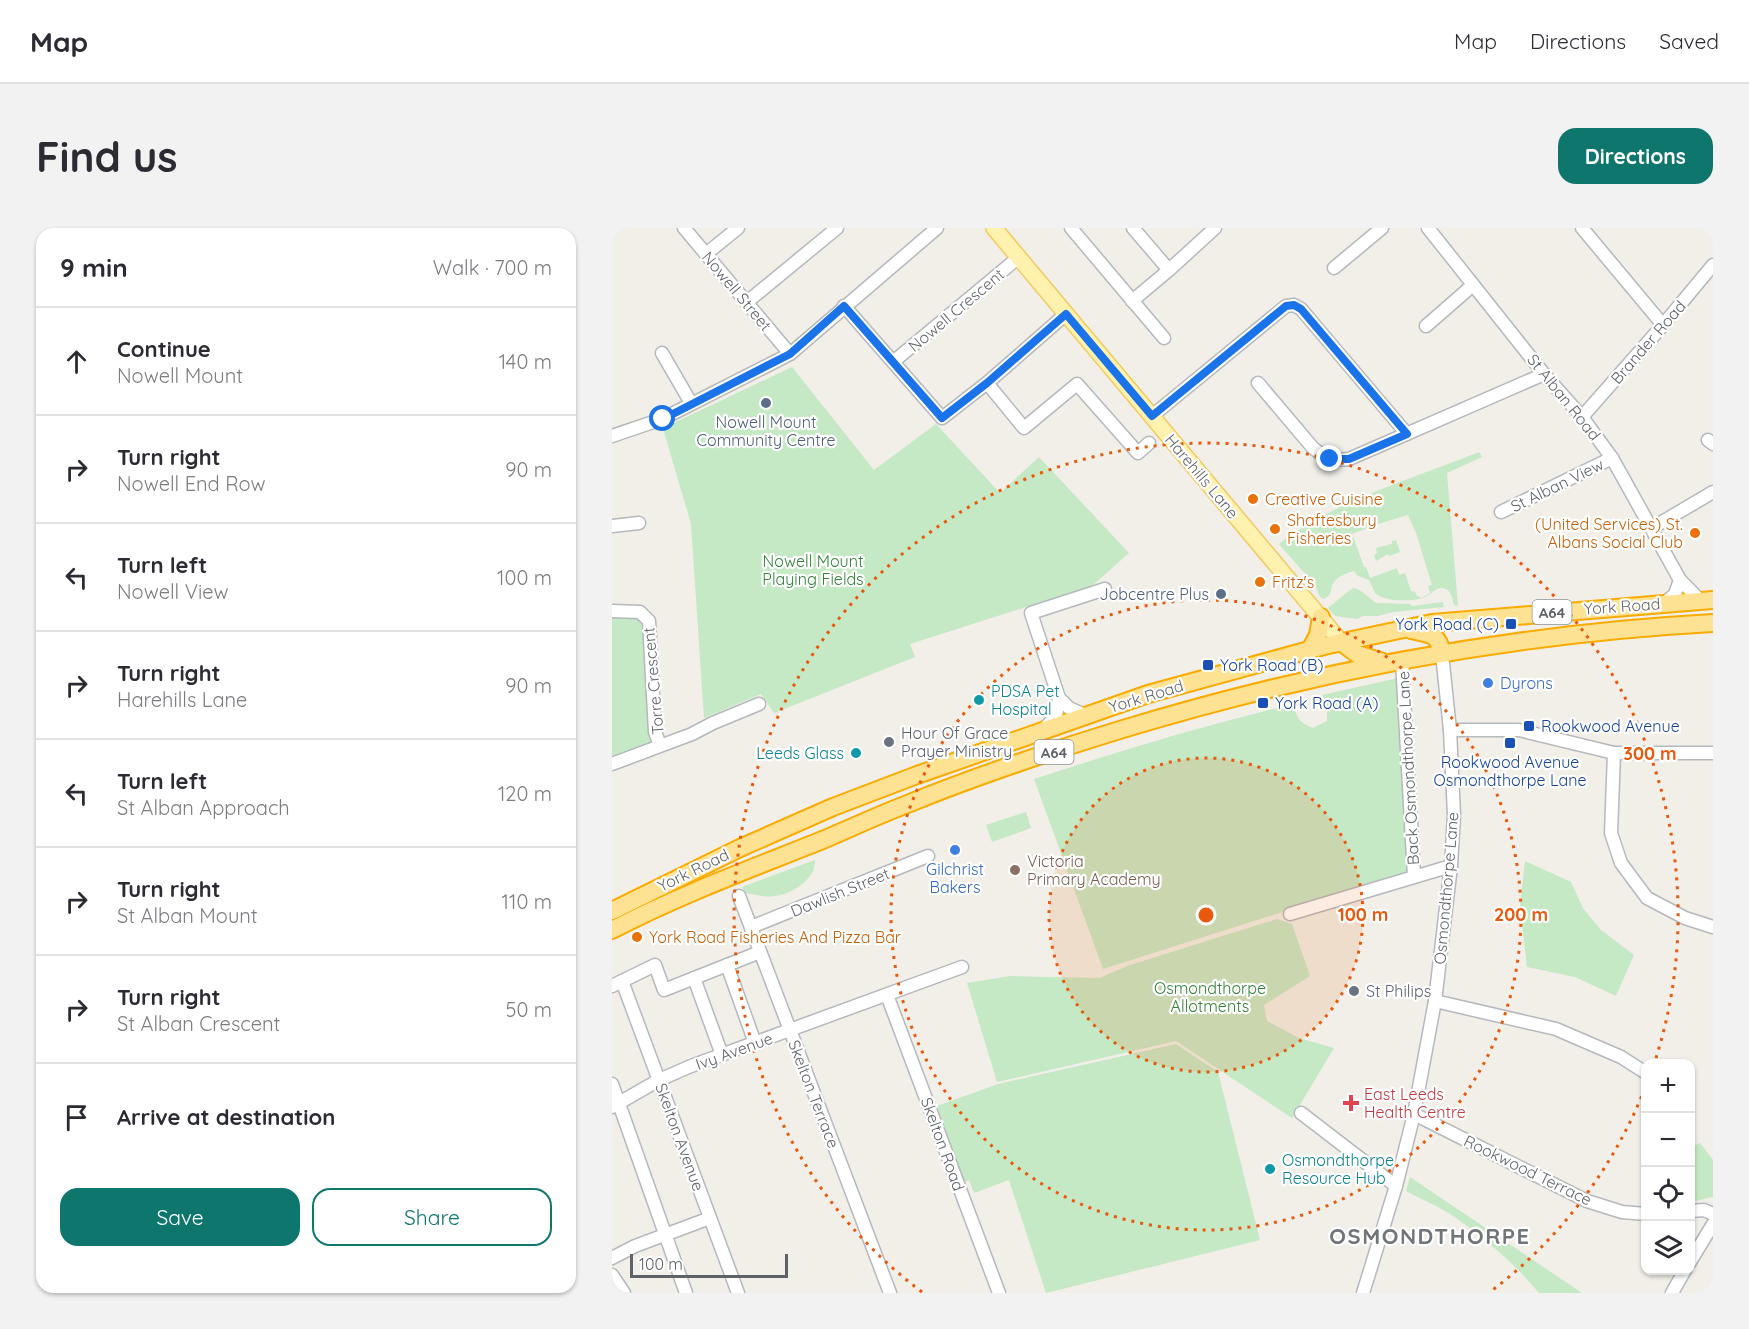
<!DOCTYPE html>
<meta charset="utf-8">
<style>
body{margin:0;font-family:Quicksand,sans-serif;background:#f2f2f3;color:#2b2b33}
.controls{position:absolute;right:18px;bottom:18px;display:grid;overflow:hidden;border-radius:12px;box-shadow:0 2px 4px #0004}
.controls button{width:54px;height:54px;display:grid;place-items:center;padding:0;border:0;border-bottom:2px solid #e1e1e2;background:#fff;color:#2b2b33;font:30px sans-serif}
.scale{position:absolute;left:18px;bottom:15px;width:158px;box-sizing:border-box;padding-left:6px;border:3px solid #5f6368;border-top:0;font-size:16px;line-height:21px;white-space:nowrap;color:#5f6368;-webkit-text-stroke:4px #fff;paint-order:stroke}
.stop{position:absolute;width:18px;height:18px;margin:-14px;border:4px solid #1a73e8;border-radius:50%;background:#fff}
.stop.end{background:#1a73e8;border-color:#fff;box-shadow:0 2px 6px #0008}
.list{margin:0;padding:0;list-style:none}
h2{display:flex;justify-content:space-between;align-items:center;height:78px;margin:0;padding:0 24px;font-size:26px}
h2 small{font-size:20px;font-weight:400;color:#7c7c81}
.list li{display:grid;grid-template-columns:39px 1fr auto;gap:18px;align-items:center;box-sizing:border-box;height:108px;padding:0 24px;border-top:2px solid #e1e1e2}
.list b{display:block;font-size:22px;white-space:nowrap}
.list p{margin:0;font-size:20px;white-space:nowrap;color:#7c7c81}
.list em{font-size:20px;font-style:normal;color:#7c7c81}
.actions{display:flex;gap:12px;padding:18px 24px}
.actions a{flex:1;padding:14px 0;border:2px solid #0f766e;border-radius:18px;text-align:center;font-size:21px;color:#0f766e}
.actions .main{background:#0f766e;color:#fff}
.icon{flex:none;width:33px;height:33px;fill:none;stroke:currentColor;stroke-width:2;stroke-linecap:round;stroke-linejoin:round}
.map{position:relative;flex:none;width:1101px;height:1065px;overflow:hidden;border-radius:18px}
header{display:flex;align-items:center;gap:36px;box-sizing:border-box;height:84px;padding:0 30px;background:#fff;border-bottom:2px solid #e1e1e2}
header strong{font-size:28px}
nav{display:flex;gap:33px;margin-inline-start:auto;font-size:21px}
.intro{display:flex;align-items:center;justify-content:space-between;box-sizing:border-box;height:144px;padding:0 36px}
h1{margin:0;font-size:42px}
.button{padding:15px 27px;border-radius:18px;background:#0f766e;color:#fff;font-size:21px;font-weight:700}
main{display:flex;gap:36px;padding:0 36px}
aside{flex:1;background:#fff;border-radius:18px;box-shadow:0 2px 4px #0004}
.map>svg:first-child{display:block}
</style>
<header>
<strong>Map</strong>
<nav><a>Map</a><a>Directions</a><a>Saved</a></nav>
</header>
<div class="intro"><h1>Find us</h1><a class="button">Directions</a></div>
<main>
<aside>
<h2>9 min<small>Walk · 700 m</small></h2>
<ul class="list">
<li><svg class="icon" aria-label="ahead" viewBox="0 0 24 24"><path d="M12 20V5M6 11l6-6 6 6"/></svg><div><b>Continue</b><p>Nowell Mount</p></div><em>140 m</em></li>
<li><svg class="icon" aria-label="right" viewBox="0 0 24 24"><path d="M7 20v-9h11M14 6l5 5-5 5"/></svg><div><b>Turn right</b><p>Nowell End Row</p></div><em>90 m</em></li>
<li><svg class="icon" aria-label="left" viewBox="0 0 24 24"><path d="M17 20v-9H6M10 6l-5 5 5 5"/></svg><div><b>Turn left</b><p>Nowell View</p></div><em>100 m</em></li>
<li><svg class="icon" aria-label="right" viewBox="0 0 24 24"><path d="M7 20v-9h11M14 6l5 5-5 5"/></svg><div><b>Turn right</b><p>Harehills Lane</p></div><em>90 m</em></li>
<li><svg class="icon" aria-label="left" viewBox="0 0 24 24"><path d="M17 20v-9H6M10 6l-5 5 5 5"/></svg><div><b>Turn left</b><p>St Alban Approach</p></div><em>120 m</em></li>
<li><svg class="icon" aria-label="right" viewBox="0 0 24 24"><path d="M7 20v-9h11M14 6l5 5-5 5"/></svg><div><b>Turn right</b><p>St Alban Mount</p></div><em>110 m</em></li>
<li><svg class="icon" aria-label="right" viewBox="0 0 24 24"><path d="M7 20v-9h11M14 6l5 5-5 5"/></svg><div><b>Turn right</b><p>St Alban Crescent</p></div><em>50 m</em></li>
<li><svg class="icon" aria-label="arrive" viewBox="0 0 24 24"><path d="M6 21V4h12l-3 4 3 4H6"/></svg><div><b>Arrive at destination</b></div></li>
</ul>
<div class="actions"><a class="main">Save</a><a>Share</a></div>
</aside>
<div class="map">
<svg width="1101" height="1065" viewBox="0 0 1101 1065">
<rect width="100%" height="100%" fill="#f1efe8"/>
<g fill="#c5e8c5" fill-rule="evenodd">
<polygon points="180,139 262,242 324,196 388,265 427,229 517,325 480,358 298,416 303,429 162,485 149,466 92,490 79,296 51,200"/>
<path d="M 867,224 L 870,229 L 835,245 L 846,378 L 842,377 C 840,371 840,364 834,361 C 825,357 820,366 813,369 C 803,374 771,374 763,365 C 761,361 759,356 757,352 L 746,348 L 742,343 C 734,345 723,349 720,358 C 718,365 719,367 712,371 L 708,369 L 703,357 L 667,316 C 723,272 801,251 867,224 ZM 796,287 L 804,305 L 820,357 L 816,358 L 818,365 L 809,370 L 805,368 L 803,364 L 799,363 L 793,345 L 787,347 L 785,340 L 758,350 L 754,339 L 752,339 L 740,306 L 763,297 Z"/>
<polygon points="784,312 788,324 777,328 776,326 764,333 762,327 765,325 764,320 780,316 780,313"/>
<path d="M 742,360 L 749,363 L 764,375 L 798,376 L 800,378 L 831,374 L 832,379 L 781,384 L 766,388 L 751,388 L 745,391 L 723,388 L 716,380 C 723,375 736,362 742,360 Z"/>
<polygon points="0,383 32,387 48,517 0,536"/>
<path d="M 786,450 L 796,644 L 491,741 L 422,551 C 508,523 594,497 682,476 C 684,490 688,495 701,500 L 715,493 L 715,478 L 710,467 Z"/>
<polygon points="414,584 419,600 380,614 374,597"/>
<path d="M 203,632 C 204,651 180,666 163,668 C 154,670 142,666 133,665 L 130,659 Z"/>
<polygon points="913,633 959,654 971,680 989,702 1022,727 1004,768 963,749 915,739 908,678"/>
<polygon points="665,691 680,696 698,748 652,777 655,793 687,810 722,820 680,890 564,813 385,854 355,755 398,748 487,750 518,737"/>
<polygon points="564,816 606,844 648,1012 434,1065 397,952 362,965 357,952 352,954 325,878 386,856"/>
<polygon points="1088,915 1101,932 1101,969 1079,974 1079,919"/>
<path d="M 798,949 L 970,1065 L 927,1065 C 904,1037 874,1011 844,990 C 829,979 810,972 794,963 Z"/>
</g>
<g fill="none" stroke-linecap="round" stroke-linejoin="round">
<g stroke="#b5b8bc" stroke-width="15">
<g id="minor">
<polyline points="72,0 178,126"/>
<polyline points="459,0 552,110"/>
<polyline points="521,0 557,42"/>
<polyline points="816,0 932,146 970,189 1000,230 1068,352"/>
<polyline points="970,0 1051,97"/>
<polyline points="94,26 126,0"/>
<polyline points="722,40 770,0"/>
<polyline points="520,73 557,42 603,0"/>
<polyline points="135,74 225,0"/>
<polyline points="232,78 330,190 375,155 454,86"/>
<polyline points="814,98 861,57"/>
<polyline points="50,125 79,175"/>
<polyline points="281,134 407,29"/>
<polyline points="375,155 412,200 465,156 526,225 537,215"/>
<path d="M 646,155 L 701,220 C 712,230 723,233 737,231 L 932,146"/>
<polyline points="540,188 674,78 682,77 689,81 795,206"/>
<polyline points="970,189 1051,97 1101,37"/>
<polyline points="0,208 50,191 178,126 325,0"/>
<polyline points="1096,212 1101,216"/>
<polyline points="889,284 1000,230"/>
<polyline points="0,298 27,295"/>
<polyline points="1040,300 1101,264"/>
<polyline points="1053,375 1063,366 1068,352 1088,372"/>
<polyline points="0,383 28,384 37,393 43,504 48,517"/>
<polyline points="790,433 802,648"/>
<polyline points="447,470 419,385 493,361"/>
<polyline points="431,502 444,488 447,470 457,480 473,487"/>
<polyline points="838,502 907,502 1002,525 1101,525"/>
<polyline points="1002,525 999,605 1009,635 1035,670 1073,690 1101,699"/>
<polyline points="0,536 80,506 101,495 147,476"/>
<polyline points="127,668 278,1065"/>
<polyline points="678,686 839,638"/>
<polyline points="139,699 316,628"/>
<polyline points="115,737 143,815"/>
<polyline points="82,750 110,827"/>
<polyline points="10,753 126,1065"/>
<polyline points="0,758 43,737 52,762 148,724"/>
<polyline points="275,767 387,1065"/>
<polyline points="823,773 944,801 1009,829 1034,845"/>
<polyline points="0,856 74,1065"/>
<polyline points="0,879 47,852 79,838 350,739"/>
<polyline points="689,885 784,958"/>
<polyline points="802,886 975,973 1010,984 1034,986"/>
<polyline points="1078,983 1092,982 1101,986"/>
<polyline points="0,1030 23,1018 98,990"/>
<polyline points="1078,1034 1101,996"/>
<polyline points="0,1047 12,1065"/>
<polyline points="751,1065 784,958 802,886 823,773 839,638 842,587 838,502 830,426"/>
<polyline points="1060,1065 1073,1042"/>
</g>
</g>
<g stroke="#f2c960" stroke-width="18">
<polyline id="major" points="382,0 729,414"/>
</g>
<g stroke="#f9ab00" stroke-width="20">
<g id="highway">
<path d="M 799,402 C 817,406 827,405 830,426"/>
<polyline points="729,414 745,426 774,435"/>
<polyline points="698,422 706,407 709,389"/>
<polyline points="0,683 128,620 221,579 305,547 536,466 712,418 820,395 1101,372"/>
<path d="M 0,702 C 69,666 141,640 213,611 C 241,599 269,586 298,575 C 367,547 439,523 511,501 C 702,443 901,406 1101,395"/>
</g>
</g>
<use href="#minor" stroke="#fff" stroke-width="12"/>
<use href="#major" stroke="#fff2af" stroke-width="15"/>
<use href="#highway" stroke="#fde293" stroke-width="16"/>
</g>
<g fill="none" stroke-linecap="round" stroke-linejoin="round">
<polyline stroke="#1a73e8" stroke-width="8" points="51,191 178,126 232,78 330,190 375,155 454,86 540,188 674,78 682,77 689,81 795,206 737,231 718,231"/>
</g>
<circle cx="594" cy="687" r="157" fill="#e8590c" fill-opacity=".12"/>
<g fill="none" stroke="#e8590c" stroke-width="3" stroke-dasharray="3 6">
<circle cx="594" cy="687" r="157"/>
<circle cx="594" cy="687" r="315"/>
<path d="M1033 860A472 472 0 0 1 878 1064M310 1064A472 472 0 1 1 1043 833"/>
</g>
<g fill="#5c6f8a" stroke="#fff" stroke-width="2">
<circle cx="154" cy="175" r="6"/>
<circle cx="609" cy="366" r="6"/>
</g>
<g fill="#e8710a" stroke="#fff" stroke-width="2">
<circle cx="641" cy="271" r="6"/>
<circle cx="663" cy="301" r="6"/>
<circle cx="1083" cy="305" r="6"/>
<circle cx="648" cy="354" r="6"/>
<circle cx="25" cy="709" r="6"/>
</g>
<g fill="#1a4fb4" stroke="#fff" stroke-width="2">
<rect x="893" y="390" width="12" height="12" rx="3"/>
<rect x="590" y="431" width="12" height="12" rx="3"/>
<rect x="645" y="469" width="12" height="12" rx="3"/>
<rect x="911" y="492" width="12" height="12" rx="3"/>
<rect x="892" y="509" width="12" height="12" rx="3"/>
</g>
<g fill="#3f7fe0" stroke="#fff" stroke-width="2">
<circle cx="876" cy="455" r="6"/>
<circle cx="343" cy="622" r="6"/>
</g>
<g fill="#0f9aa8" stroke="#fff" stroke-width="2">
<circle cx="367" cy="472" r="6"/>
<circle cx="244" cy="525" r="6"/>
<circle cx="658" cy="941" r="6"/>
</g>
<g fill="#6b7280" stroke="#fff" stroke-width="2">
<circle cx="277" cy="514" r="6"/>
<circle cx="742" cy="763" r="6"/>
</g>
<circle fill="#8d6e63" stroke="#fff" stroke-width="2" cx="403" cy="642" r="6"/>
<path fill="#e0444e" stroke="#fff" stroke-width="2" d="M736 866h6v6h6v6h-6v6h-6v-6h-6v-6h6z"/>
<g text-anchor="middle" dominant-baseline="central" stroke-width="4.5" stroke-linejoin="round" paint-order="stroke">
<g fill="#fff" stroke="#8f9295" stroke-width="1.5">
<rect x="920.5" y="372" width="39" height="24" rx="4.5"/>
<rect x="422.5" y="512" width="39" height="24" rx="4.5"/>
</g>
<g font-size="15" font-weight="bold" fill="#5f6368">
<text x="940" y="384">A64</text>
<text x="442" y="524">A64</text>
</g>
<g font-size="16" fill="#5f6368" stroke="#fff">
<text transform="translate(125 63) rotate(50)">Nowell Street</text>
<text transform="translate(344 82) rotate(-40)">Nowell Crescent</text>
<text transform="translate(1036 114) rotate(-49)">Brander Road</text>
<text transform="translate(952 169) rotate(51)">St Alban Road</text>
<text transform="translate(590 248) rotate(50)">Harehills Lane</text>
<text transform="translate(945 257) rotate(-26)">St Alban View</text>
<text transform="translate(1010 378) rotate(-4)">York Road</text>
<text transform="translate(41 453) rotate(-95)">Torre Crescent</text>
<text transform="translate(534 468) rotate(-17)">York Road</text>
<text transform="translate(796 540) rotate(-93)">Back Osmondthorpe Lane</text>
<text transform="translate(81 642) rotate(-26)">York Road</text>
<text transform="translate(834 660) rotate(-85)">Osmondthorpe Lane</text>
<text transform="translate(228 664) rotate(-22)">Dawlish Street</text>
<text transform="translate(122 823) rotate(-20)">Ivy Avenue</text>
<text transform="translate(202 866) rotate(69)">Skelton Terrace</text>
<text transform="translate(68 909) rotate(70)">Skelton Avenue</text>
<text transform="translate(331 916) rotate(70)">Skelton Road</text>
<text transform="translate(916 942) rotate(26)">Rookwood Terrace</text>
</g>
<g font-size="16" fill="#4e5e75" stroke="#fff">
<text x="154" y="194">Nowell Mount<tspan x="154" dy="18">Community Centre</tspan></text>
<text x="597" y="366" text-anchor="end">Jobcentre Plus</text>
</g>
<g font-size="16" fill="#c56008" stroke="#fff" text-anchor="start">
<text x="653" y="271">Creative Cuisine</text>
<text x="675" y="292">Shaftesbury<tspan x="675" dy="18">Fisheries</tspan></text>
<text x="1071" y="296" text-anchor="end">(United Services) St.<tspan x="1071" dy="18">Albans Social Club</tspan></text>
<text x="660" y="354">Fritz's</text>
<text x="37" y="709">York Road Fisheries And Pizza Bar</text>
</g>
<g font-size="16" fill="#348238" stroke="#fff">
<text x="201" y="333">Nowell Mount<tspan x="201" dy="18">Playing Fields</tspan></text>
<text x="598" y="760">Osmondthorpe<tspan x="598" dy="18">Allotments</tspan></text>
</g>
<g font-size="16" fill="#164399" stroke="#fff" text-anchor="start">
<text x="887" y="396" text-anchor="end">York Road (C)</text>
<text x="608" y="437">York Road (B)</text>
<text x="663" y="475">York Road (A)</text>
<text x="929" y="498">Rookwood Avenue</text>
<text x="898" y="534" text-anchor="middle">Rookwood Avenue<tspan x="898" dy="18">Osmondthorpe Lane</tspan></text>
</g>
<g font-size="16" fill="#366cbe" stroke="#fff" text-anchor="start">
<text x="888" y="455">Dyrons</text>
<text x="343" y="641" text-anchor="middle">Gilchrist<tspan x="343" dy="18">Bakers</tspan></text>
</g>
<g font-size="16" fill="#0d838f" stroke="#fff" text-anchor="start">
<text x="379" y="463">PDSA Pet<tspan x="379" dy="18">Hospital</tspan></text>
<text x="232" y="525" text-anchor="end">Leeds Glass</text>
<text x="670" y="932">Osmondthorpe<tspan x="670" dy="18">Resource Hub</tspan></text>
</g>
<g font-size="16" fill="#5b616d" stroke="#fff" text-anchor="start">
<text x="289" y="505">Hour Of Grace<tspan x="289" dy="18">Prayer Ministry</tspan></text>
<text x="754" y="763">St Philips</text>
</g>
<g font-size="16" fill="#785e54" stroke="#fff" text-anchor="start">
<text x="415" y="633">Victoria<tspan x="415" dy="18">Primary Academy</tspan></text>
</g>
<g font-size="16" fill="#be3a42" stroke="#fff" text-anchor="start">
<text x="752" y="866">East Leeds<tspan x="752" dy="18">Health Centre</tspan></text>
</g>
<g font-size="22" font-weight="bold" letter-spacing="1.5" fill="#70757a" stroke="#fff">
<text x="818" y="1008">OSMONDTHORPE</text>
</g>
</g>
<circle cx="594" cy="687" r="9" fill="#e8590c" stroke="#fff" stroke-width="3"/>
<g font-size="18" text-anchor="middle" font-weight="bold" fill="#e8590c" stroke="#fff" stroke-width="4.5" stroke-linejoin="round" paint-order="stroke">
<text x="1038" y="532">300 m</text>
<text x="751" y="693">100 m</text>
<text x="909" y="693">200 m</text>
</g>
</svg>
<div class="controls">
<button>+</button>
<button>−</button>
<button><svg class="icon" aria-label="locate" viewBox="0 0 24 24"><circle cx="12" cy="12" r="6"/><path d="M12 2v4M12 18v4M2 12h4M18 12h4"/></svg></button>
<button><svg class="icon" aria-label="layers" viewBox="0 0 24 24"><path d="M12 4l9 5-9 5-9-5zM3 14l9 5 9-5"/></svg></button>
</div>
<div class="scale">100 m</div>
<div class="stop" style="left:51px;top:191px"></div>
<div class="stop end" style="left:718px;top:231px"></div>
</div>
</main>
